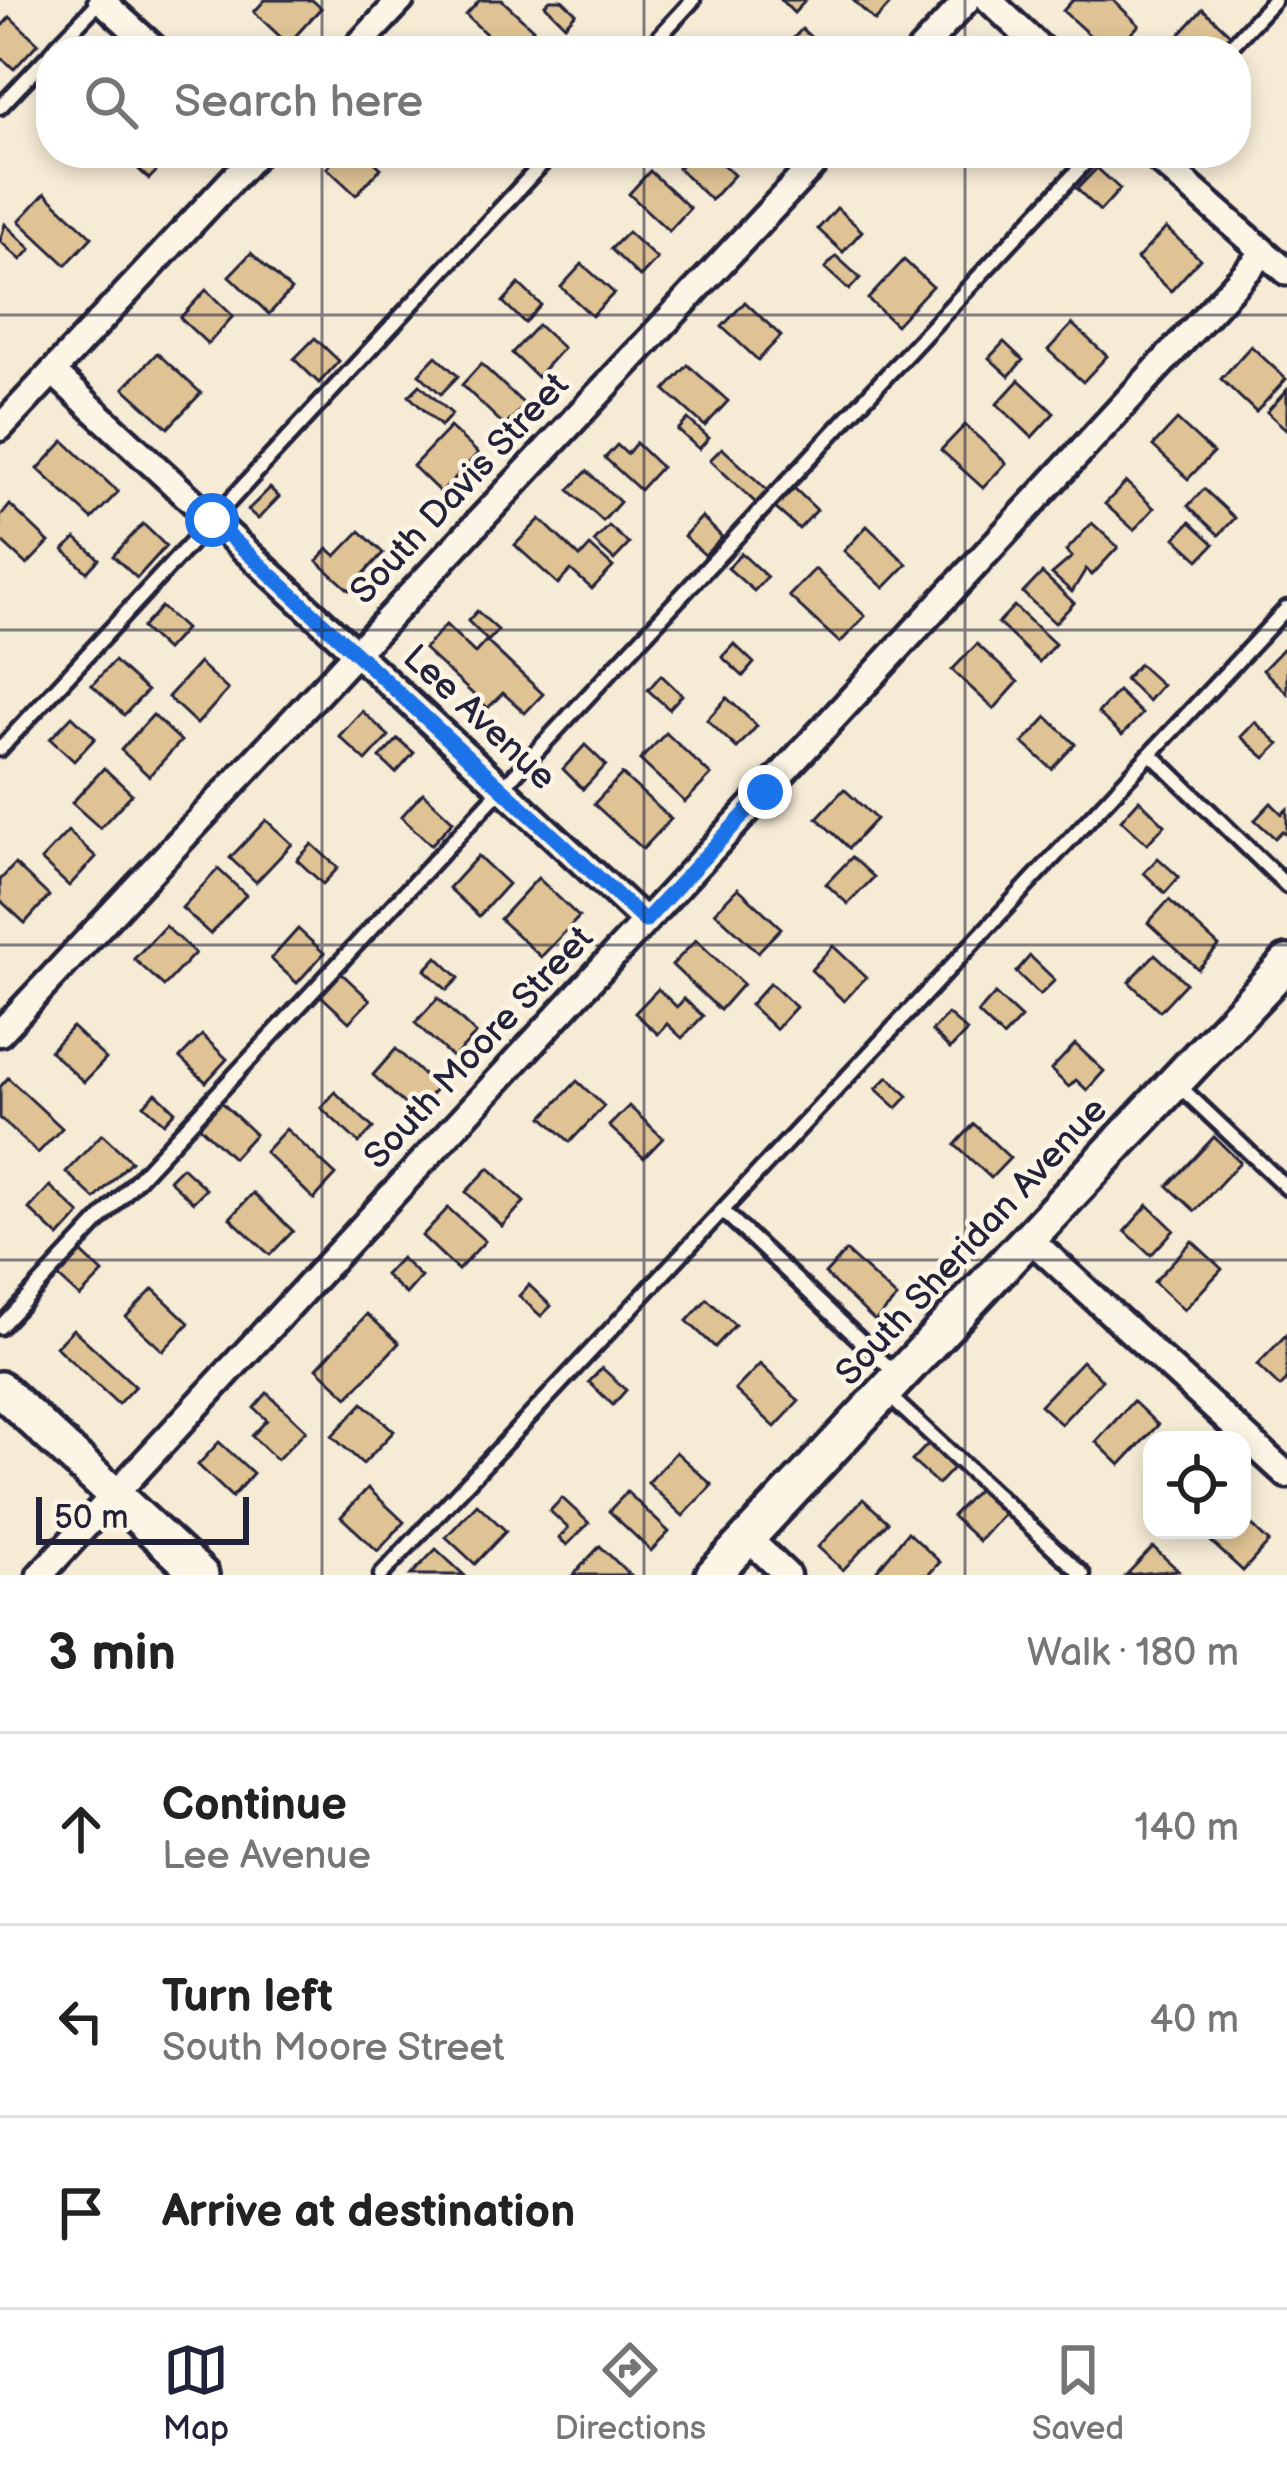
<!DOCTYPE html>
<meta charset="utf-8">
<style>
body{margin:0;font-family:"Balsamiq Sans",sans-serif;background:#f2f2f2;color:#222}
.controls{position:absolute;right:36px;bottom:36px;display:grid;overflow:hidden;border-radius:24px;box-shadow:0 6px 18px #0003}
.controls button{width:108px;height:108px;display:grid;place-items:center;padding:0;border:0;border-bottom:3px solid #e0e0e0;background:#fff;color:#222;font:60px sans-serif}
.scale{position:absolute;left:36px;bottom:30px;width:213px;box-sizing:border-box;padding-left:12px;border:6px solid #22223b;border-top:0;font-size:33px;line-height:42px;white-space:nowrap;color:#22223b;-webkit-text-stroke:9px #fcf5e5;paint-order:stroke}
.stop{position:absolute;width:36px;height:36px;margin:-27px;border:9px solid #1a73e8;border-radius:50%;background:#fff}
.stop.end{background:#1a73e8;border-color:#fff;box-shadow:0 3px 12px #0008}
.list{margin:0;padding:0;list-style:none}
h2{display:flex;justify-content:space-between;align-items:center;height:156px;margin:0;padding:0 48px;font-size:51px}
h2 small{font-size:39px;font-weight:400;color:#767676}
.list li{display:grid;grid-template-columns:78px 1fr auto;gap:36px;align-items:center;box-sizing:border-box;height:192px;padding:0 48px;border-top:3px solid #e0e0e0}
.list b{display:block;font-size:45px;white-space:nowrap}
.list p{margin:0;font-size:39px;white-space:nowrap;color:#767676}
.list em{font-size:39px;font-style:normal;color:#767676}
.icon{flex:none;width:66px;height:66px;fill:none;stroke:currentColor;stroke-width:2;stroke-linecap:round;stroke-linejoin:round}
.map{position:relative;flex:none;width:1287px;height:1575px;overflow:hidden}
.search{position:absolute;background:#fff;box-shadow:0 6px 18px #0003;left:36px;right:36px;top:36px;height:132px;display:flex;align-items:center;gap:30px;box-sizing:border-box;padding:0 42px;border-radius:48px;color:#767676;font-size:45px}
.sheet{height:732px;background:#fff}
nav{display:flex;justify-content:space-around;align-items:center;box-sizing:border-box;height:168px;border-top:3px solid #e0e0e0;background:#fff;font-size:33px;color:#767676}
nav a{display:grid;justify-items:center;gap:6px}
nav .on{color:#22223b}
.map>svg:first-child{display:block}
</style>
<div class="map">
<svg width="1287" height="1575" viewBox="0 0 1287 1575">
<rect width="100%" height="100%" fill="#f6ebd5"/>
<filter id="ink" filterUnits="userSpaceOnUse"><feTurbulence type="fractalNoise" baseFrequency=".00833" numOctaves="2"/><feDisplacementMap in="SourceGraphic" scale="24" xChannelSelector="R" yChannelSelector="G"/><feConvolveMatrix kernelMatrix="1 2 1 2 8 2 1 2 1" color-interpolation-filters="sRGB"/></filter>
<g filter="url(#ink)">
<g fill="#dfc394" stroke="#22223b" stroke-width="3">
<polygon points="265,0 312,0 321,8 288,44 254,12"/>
<polygon points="480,0 502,0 533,29 512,51 504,51 466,15"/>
<polygon points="550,0 562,0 576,13 565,25 545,5"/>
<polygon points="781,0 806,0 794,13"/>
<polygon points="853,0 894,0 875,21"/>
<polygon points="1073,0 1113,0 1139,25 1115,51 1107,51 1063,11"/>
<polygon points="1203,9 1232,36 1217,51 1181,51 1172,43"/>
<polygon points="10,17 38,43 14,69 0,57 0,28"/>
<polygon points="802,29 826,51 781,51"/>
<polygon points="1157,37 1172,51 1144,51"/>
<polygon points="121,153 172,153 173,154 149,179"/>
<polygon points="341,153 364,153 381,168 356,195 327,168"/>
<polygon points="692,153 710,153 734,175 711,200 678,168"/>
<polygon points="1097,168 1120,189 1100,211 1077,189"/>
<polygon points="650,171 690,208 669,231 629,194"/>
<polygon points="45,193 92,237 66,265 19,221"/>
<polygon points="837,208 862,231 843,252 818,229"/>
<polygon points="5,224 31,249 21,260 0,241"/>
<polygon points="1166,228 1200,259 1171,291 1137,259"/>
<polygon points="628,232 657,259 640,277 611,249"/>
<polygon points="251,253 291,290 269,314 229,276"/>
<polygon points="836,256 860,278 849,290 825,268"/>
<polygon points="904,260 932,286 896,325 868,299"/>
<polygon points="582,264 614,293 592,316 561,287"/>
<polygon points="519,284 541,305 525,323 503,302"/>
<polygon points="206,290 233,316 208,344 180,318"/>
<polygon points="745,302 781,336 758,360 722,327"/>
<polygon points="1072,324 1107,356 1083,382 1048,350"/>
<polygon points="538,325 563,348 537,377 512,353"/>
<polygon points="315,338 339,361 319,383 294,359"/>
<polygon points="1004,342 1023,360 1009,376 989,358"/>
<polygon points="1251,346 1286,379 1256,412 1221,379"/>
<polygon points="157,353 201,393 168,428 124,388"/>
<polygon points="436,356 458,376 441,394 419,374"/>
<polygon points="481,364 525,405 505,426 462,385"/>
<polygon points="688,365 728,401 705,426 665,390"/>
<polygon points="1019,380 1054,413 1032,437 997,404"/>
<polygon points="420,385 452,414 441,426 409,396"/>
<polygon points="1287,390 1287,430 1267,412"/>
<polygon points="688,419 709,438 699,449 678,430"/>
<polygon points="1177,420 1213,453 1188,479 1153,446"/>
<polygon points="965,425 1006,463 983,488 941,450"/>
<polygon points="450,427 478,453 441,493 413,466"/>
<polygon points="64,441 118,492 92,519 38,469"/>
<polygon points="636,443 661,467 640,490 605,458 617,445 627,454"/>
<polygon points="722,448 769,492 757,504 710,460"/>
<polygon points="587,471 620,502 603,521 569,490"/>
<polygon points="1126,482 1154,508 1134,530 1105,504"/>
<polygon points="270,488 279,497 258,519 248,510"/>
<polygon points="794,488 817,510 799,529 775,508"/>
<polygon points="1204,489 1235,518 1219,535 1188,506"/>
<polygon points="10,505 49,542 27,565 0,540 0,517"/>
<polygon points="702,517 722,537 705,555 684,536"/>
<polygon points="540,519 580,557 590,546 613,567 592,589 571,570 558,584 515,545"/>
<polygon points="1190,522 1214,544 1199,560 1175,538"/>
<polygon points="1092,523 1118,547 1092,575 1086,569 1072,592 1052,574 1072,557 1066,551"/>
<polygon points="143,524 166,546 137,578 113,556"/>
<polygon points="609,526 629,544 614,560 594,542"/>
<polygon points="867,526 907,564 884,588 844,551"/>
<polygon points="360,531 383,553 349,590 317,561 328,549 336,556"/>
<polygon points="76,538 99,559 87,572 64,550"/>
<polygon points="741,553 767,577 754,591 728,568"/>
<polygon points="815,569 865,616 840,643 789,596"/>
<polygon points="1042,573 1074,603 1055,623 1023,593"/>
<polygon points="1014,606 1055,644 1039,662 998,623"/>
<polygon points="161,607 185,629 166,650 142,628"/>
<polygon points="477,611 498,630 488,641 468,621"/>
<polygon points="446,625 475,653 486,641 543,694 525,713 503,693 488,708 424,649"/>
<polygon points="734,644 754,663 743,676 722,657"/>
<polygon points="977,644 1018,682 994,709 952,670"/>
<polygon points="1283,649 1287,653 1287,693 1263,670"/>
<polygon points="114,661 147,691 124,715 92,685"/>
<polygon points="199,663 228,690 197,724 168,697"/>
<polygon points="1139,664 1162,685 1148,701 1125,679"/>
<polygon points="661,675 682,695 669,709 648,690"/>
<polygon points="1118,691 1142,714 1122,735 1098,713"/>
<polygon points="727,698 757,726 737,748 707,720"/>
<polygon points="362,711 389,736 366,761 339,736"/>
<polygon points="153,715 181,741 149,776 121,750"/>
<polygon points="72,716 95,738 74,761 50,739"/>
<polygon points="1047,717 1075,744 1052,769 1023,743"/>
<polygon points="1255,722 1279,744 1265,758 1241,737"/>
<polygon points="666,733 711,775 685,802 640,760"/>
<polygon points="398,739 414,753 396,773 380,758"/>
<polygon points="585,745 606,765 583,789 563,769"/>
<polygon points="104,768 132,794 100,828 72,803"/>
<polygon points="622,774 671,819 643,849 594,804"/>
<polygon points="844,789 876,819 849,848 817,818"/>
<polygon points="423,793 453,821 431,845 401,817"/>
<polygon points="1139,800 1165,825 1147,844 1121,820"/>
<polygon points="1271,803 1282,814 1287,809 1287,835 1282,831 1275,838 1255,820"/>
<polygon points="266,820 292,844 256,882 230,858"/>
<polygon points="68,831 96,857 69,886 41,860"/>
<polygon points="312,844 338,868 323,884 297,860"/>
<polygon points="478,856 508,884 479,916 449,888"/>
<polygon points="852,857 874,877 848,904 826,884"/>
<polygon points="1158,858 1179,877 1165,893 1144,873"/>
<polygon points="15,864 49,896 25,923 0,900 0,880"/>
<polygon points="218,869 246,895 210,934 182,908"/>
<polygon points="538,878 579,917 541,957 500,919"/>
<polygon points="738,888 781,928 758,952 715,912"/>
<polygon points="1169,900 1219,946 1198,969 1148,923"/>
<polygon points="165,926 195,953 164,986 134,959"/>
<polygon points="298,929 324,953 297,983 271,959"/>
<polygon points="696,940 743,984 720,1010 672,965"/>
<polygon points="833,946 866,977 844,1001 811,970"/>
<polygon points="1155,954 1186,983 1160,1011 1129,982"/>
<polygon points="1030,956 1055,980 1040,995 1016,972"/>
<polygon points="437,957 459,978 447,990 425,970"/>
<polygon points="339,971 370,1000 349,1022 318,993"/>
<polygon points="770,983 796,1007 776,1029 750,1005"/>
<polygon points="658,989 677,1007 684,999 703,1016 682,1038 667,1024 658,1034 635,1013"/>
<polygon points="995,994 1021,1018 1003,1037 978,1013"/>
<polygon points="438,998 476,1034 453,1058 415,1023"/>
<polygon points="948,1014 967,1031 950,1049 932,1031"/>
<polygon points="72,1027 106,1059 84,1082 50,1051"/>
<polygon points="202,1035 227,1059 206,1082 180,1058"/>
<polygon points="1075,1044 1104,1071 1087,1090 1076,1080 1069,1087 1051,1070"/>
<polygon points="396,1049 437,1088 414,1113 373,1075"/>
<polygon points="888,1077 908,1096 897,1108 876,1089"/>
<polygon points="8,1078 62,1128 38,1153 0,1118 0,1087"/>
<polygon points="577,1081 604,1106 570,1142 543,1117"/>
<polygon points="335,1092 373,1128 359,1143 321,1108"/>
<polygon points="156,1093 175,1111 164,1123 144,1105"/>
<polygon points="218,1099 255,1134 233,1158 196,1123"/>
<polygon points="629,1106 663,1138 644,1158 609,1126"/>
<polygon points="974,1124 1010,1158 991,1178 955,1145"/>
<polygon points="286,1129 336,1175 314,1199 265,1152"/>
<polygon points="102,1134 131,1161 95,1199 66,1172"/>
<polygon points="1214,1137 1240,1162 1195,1211 1168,1186"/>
<polygon points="182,1167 206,1189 193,1202 169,1180"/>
<polygon points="489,1168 524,1202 502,1226 466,1192"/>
<polygon points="50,1186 80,1214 59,1237 29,1209"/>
<polygon points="253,1193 293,1231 270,1255 230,1218"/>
<polygon points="1148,1205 1174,1230 1151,1255 1125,1231"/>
<polygon points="448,1208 485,1241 458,1270 422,1236"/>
<polygon points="1192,1241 1222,1269 1184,1310 1154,1282"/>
<polygon points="80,1251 103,1273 80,1297 57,1276"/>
<polygon points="846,1251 897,1298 875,1321 825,1274"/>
<polygon points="401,1258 421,1277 406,1294 385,1275"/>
<polygon points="529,1285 551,1306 541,1316 519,1296"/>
<polygon points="153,1289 189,1323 163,1351 126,1317"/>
<polygon points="707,1299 735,1325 715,1347 687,1321"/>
<polygon points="367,1314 399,1343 348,1397 317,1368"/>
<polygon points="73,1329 135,1386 118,1404 56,1347"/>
<polygon points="1287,1334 1287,1380 1280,1387 1257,1365"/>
<polygon points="1082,1361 1102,1380 1061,1424 1040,1405"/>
<polygon points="760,1364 799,1401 775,1427 735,1390"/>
<polygon points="602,1368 626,1390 613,1405 589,1382"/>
<polygon points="267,1393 306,1430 277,1460 252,1436 267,1420 254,1408"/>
<polygon points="1133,1401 1158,1425 1120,1465 1096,1442"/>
<polygon points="363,1403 394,1431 363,1464 332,1436"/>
<polygon points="219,1442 253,1473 232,1497 198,1465"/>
<polygon points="928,1444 953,1468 938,1484 912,1461"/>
<polygon points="676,1452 712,1485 683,1516 648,1483"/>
<polygon points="368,1488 404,1522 378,1551 341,1517"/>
<polygon points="979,1488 1005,1512 979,1541 952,1516"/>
<polygon points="627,1492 669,1532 651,1551 609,1511"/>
<polygon points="562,1498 589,1523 567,1545 559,1538 568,1528 550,1511"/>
<polygon points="863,1499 888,1522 843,1570 818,1547"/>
<polygon points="477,1504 506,1531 475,1564 446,1537"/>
<polygon points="1242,1516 1269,1542 1243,1571 1204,1535 1242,1530"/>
<polygon points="908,1532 940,1562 928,1575 873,1575"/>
<polygon points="600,1546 630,1575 573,1575"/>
<polygon points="1153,1547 1178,1570 1126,1575"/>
<polygon points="436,1549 464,1575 411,1575"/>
</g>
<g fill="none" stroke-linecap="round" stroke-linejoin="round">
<g stroke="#22223b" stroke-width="21">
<g id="lane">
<polyline points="52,51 101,0"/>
<polyline points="646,51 693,0"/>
<polyline points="1227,51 1274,0"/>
<polyline points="0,107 51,53"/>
<polyline points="0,749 552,153"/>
<polyline points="1151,754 1287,886"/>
<polyline points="1176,1083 1287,1188"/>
<polyline points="724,1212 898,1376"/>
<polyline points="0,1327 1094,153"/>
<polyline points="886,1393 1083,1575"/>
<polyline points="381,1575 1287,608"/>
</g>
</g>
<g stroke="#22223b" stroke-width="33">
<g id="street">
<polyline points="101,0 157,51"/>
<polyline points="989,0 1043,51"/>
<polyline points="353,51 401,0"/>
<polyline points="920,51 967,0"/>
<polyline points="1151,153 1287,272"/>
<polyline points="53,372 645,921"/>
<polyline points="0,428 257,153"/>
<polyline points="0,1033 824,153"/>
<polyline points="1029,1238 1287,1475"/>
<polyline points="748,1538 787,1575"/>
<polyline points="40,1575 1264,253"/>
</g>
</g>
<g stroke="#22223b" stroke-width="42">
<g id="secondary">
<polyline points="0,1389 201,1575"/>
<polyline points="713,1575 1287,963"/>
</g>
</g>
<use href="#lane" stroke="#fcf5e5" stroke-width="12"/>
<use href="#street" stroke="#fcf5e5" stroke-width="24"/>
<use href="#secondary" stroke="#fcf5e5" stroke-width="33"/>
</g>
</g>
<g fill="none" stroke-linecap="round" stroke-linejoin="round" filter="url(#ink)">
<polyline stroke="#1a73e8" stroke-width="15" points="212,520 645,921 765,792"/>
</g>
<path fill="none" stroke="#22223b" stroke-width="3" stroke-opacity="0.55" d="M 322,0 L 322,51M 644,0 L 644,51M 965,0 L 965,51M 322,153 L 322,1575M 644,153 L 644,1575M 965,153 L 965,1575M 0,315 L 1287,315M 0,630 L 1287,630M 0,945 L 1287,945M 0,1260 L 1287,1260"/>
<g text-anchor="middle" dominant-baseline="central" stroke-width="9" stroke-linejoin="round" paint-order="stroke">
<g font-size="36" fill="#22223b" stroke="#fcf5e5">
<text transform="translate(460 489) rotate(-47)">South Davis Street</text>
<text transform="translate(479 718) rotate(43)">Lee Avenue</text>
<text transform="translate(479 1048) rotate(-47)">South Moore Street</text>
<text transform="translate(972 1242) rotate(-47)">South Sheridan Avenue</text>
</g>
</g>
</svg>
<div class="controls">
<button><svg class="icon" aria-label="locate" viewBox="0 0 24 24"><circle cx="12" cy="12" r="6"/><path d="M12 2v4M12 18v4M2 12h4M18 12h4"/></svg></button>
</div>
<div class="scale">50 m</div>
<div class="stop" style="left:212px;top:520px"></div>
<div class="stop end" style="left:765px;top:792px"></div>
<div class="search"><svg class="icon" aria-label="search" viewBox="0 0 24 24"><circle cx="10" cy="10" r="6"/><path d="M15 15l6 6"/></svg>Search here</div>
</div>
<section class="sheet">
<h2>3 min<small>Walk · 180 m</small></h2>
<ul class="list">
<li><svg class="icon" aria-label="ahead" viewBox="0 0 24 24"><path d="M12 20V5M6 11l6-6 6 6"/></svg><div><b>Continue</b><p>Lee Avenue</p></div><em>140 m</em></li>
<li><svg class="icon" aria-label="left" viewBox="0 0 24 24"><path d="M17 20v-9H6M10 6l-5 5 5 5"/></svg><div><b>Turn left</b><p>South Moore Street</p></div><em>40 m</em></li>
<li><svg class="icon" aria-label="arrive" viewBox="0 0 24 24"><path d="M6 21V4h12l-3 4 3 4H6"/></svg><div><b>Arrive at destination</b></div></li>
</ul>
</section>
<nav>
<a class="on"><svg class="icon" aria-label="map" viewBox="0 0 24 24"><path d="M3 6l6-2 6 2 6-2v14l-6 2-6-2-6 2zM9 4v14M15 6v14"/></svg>Map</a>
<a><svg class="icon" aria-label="directions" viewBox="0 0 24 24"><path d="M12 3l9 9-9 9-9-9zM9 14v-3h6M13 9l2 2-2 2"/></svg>Directions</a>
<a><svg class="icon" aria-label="saved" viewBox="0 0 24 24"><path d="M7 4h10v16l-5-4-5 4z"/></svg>Saved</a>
</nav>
